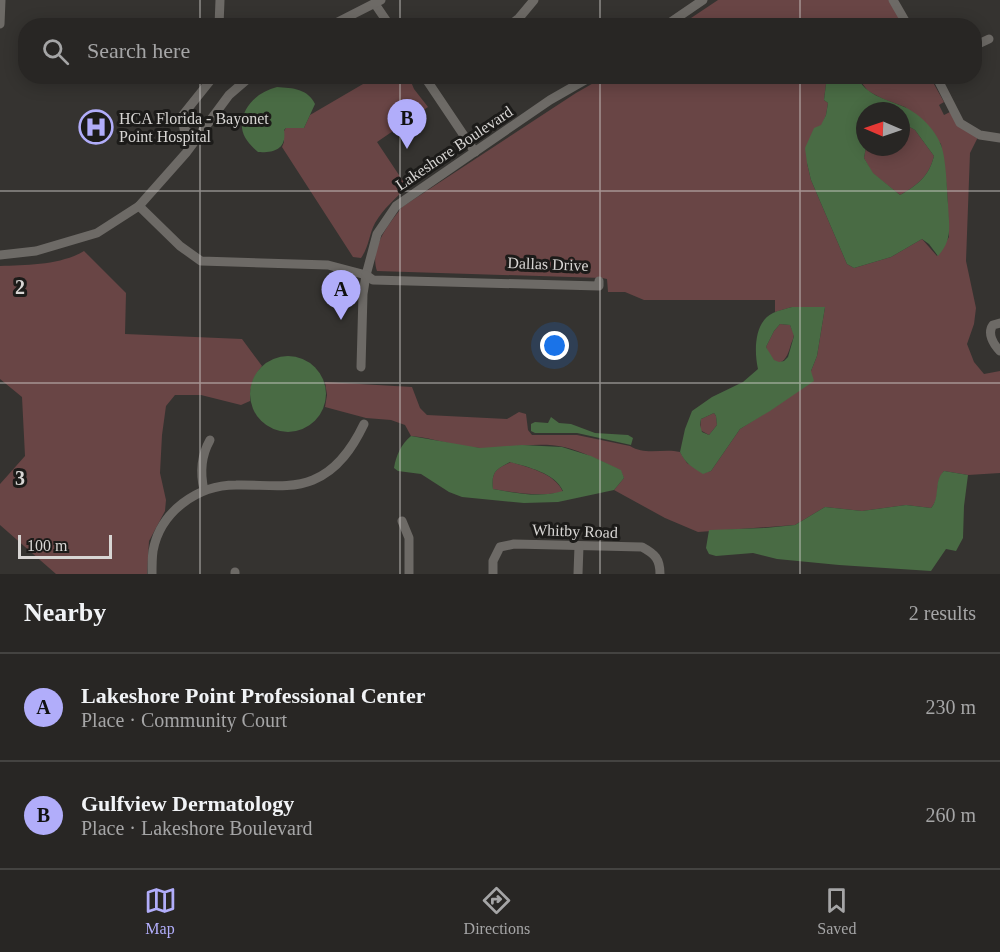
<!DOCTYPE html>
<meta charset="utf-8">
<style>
body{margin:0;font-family:Georgia,serif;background:#302e2c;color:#f1f3f6}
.compass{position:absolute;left:856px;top:102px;width:54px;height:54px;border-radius:50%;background:#282624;box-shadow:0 3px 15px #0003;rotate:272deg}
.scale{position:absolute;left:18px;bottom:15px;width:94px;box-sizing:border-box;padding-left:6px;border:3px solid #d8d6d4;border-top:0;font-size:16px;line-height:21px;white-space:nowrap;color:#d8d6d4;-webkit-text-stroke:4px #1c1b19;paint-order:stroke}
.you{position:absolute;left:555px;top:346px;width:21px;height:21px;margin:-15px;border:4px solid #fff;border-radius:50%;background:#1a73e8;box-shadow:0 0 0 9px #1a73e833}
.badge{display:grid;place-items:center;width:39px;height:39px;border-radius:50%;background:#b1adfa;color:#111;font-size:20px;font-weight:700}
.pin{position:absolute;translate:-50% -50px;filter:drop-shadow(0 2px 3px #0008)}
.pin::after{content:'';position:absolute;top:32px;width:21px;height:18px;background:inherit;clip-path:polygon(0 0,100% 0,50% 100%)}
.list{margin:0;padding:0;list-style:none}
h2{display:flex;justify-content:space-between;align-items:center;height:78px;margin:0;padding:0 24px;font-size:26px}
h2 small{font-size:20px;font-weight:400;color:#a5a5a6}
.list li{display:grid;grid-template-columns:39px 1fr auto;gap:18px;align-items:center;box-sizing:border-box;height:108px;padding:0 24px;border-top:2px solid #444341}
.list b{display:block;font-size:22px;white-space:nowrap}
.list p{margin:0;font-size:20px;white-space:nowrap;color:#a5a5a6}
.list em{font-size:20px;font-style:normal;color:#a5a5a6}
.icon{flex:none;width:33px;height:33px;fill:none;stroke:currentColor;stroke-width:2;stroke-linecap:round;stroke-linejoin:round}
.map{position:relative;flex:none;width:1000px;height:574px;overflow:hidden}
.search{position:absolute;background:#282624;box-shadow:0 3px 15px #0003;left:18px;right:18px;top:18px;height:66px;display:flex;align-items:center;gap:15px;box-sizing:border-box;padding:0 21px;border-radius:24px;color:#a5a5a6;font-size:22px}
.sheet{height:294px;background:#282624}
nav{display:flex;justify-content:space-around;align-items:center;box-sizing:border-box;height:84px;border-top:2px solid #444341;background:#282624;font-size:16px;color:#a5a5a6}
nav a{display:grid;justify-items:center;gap:3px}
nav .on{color:#b1adfa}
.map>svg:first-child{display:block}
</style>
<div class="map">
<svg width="1000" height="574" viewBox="0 0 1000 574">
<rect width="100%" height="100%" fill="#353330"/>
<g fill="#694545">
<polygon points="718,0 890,0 903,26 679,26"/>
<path d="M 375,77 L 409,77 L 414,89 L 428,107 L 377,142 L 407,187 C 396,198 383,209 375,223 C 369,234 369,247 361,258 L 353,257 L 282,147 L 284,142 L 284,131 L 286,128 L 304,128 L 310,115 Z"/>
<path d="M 604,77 L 823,77 L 826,84 L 824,100 L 828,103 L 826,115 L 807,163 L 811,180 L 847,264 L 854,268 L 891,257 L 922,239 L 937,256 L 949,237 L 947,189 L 941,144 L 905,107 L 883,99 L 868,91 L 857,77 L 930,77 L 944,102 L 939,105 L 944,115 L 950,112 L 978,137 L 970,153 L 966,261 L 976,308 L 974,324 L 967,344 L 974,362 L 984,374 L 1000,371 L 1000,473 L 968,475 L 944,471 C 933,484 942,496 931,508 L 906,505 L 862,511 L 825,507 L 795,525 L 698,532 L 665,518 L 614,490 L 624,478 L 620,470 C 602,462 584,452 564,447 C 537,441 507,449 480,448 C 457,447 434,438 411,436 L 405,425 L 391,420 L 366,418 L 325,407 L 327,395 L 325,382 L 412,387 L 420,408 L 427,415 L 507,419 L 519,412 L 526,414 L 528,430 L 532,435 L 577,435 L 630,446 C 646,456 663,448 680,452 L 687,463 L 703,473 L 711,471 L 740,429 L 788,398 L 811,371 L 817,356 L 825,307 L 792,307 L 775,312 L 775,300 L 644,300 L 625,292 L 608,292 L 607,279 L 602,278 L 377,271 C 369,248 389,224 402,207 L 576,93 Z"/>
<path d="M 901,122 L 915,130 L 934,156 C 929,176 918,185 900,195 L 872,173 L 864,158 L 866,147 L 901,147 Z"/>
<path d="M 84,251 L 126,293 L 125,334 L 242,339 L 262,366 C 253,377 250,386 250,401 L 241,405 L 201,395 L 175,395 L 166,406 L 162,435 L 160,473 L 166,500 L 165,511 L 149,541 L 147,574 L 56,574 L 0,525 L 0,484 L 25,456 L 22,397 L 0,379 L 0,266 C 27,265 61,265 84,251 Z"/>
<path d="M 780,324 L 790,325 C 791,328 793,331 794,334 C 794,338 792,341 791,344 C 786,365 775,371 766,347 L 774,331 Z"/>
<polygon points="714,413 716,416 717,425 709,435 700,430 701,419"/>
<path d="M 511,462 C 529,468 555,473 563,492 C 540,497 515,493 493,489 C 491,471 496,469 511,462 Z"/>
</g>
<g fill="#496b44" fill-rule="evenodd">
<path d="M 823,77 L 857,77 C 866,95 885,99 902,106 C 918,112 935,129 941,145 C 946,158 947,189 948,204 C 949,226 953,239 938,256 L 929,244 L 922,239 L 891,257 L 854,268 L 847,264 L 811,180 L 807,163 L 805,148 L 814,128 L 821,125 L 826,115 L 828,103 L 824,100 L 826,84 ZM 883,107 L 887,111 L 901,111 L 901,122 L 915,130 L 934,156 C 929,176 918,185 900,195 L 873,173 L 864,158 L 866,147 L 865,111 L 876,111 Z"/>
<path d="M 277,87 C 293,88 308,89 315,104 L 304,128 L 286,128 L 284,130 C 287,149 274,153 258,152 C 251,146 243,138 242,128 C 241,106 258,92 277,87 Z"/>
<path d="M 792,307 L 825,307 L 817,356 L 811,371 L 814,381 L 770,411 L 740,429 L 711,471 L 703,474 C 693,468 685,463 680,452 L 685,429 L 692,411 L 712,397 L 743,382 L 758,369 C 754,351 754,322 773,313 C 779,310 786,309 792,307 ZM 780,324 L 790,325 L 794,336 L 788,357 L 784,361 L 779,362 L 774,360 L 766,347 L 774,331 ZM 714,413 L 716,416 L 717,425 L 709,435 L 702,432 L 700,425 L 701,419 Z"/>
<circle cx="288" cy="394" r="38"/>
<polygon points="551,417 559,423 571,424 595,433 628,435 633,438 631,445 577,433 535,433 531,431 531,424 535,422 548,423"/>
<path d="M 411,436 L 480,448 L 522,445 L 562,447 L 591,456 L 621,470 L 624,478 L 614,490 L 558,502 L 524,503 L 462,497 L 449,492 L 421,474 L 398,471 L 394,468 C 396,456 401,444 411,436 ZM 510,462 C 528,467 555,473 563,491 C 541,498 515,493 493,489 C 491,472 496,469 510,462 Z"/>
<path d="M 944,471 L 968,475 L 964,506 L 963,538 L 956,551 L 946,549 L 931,571 L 839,565 L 777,559 L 753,553 L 716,556 L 709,554 L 706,548 L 709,530 L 765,528 L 795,525 L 825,507 L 862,511 L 906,505 L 931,508 C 941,497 933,481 944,471 Z"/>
</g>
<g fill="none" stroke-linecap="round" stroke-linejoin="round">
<g stroke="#6d6a66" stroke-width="9">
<polyline points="893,0 908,26"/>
<polyline points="375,4 390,26"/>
<polyline points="0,24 1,0"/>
<polyline points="219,26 220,0"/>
<polyline points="330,26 381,0"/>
<polyline points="509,26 519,18 534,0"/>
<polyline points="665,26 703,0"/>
<polyline points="974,46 989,39"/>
<polyline points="424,76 475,152"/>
<polyline points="936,76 960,123 980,135 1000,138"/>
<polyline points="196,139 184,129 182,116 214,76"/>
<polyline points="139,206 180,246 201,261 328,265 366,275 377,234 396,206 550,100 592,76"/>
<polyline points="0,255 36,251 97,233 139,206 186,153 229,95 251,76"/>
<polyline points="366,275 373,280 599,286 599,281"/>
<path d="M 1000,323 L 993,325 C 987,333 993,344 1000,351"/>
<polyline points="361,367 363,294 366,275"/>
<path d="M 204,490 C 200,473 201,456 210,440"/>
<polyline points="402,521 409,538 409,574"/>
<path d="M 152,574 C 152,567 152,558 153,551 C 160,512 197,485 236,485 C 261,484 289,490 313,480 C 338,470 353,447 364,424"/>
<polyline points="235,574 235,572"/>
<path d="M 493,574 L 493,561 L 500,547 L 514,544 L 642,547 C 655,554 660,559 660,574"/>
<polyline points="578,574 579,546"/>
</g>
</g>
<path fill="none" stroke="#d8d6d4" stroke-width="1.5" stroke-opacity="0.55" d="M 200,0 L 200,26M 400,0 L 400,26M 600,0 L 600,26M 800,0 L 800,26M 200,76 L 200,574M 400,76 L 400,574M 600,76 L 600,574M 800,76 L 800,574M 0,191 L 1000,191M 0,383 L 1000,383"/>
<defs>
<g id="hospital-ring" transform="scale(1.725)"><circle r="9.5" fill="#1c1b19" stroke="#b1adfa" stroke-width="1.5"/><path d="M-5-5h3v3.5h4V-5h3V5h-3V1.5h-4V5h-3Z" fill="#b1adfa"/></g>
</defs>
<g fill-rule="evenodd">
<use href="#hospital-ring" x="96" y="127"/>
</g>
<g text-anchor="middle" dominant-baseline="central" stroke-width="6" stroke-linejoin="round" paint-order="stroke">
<g font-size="16" fill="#d8d6d4" stroke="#1c1b19" text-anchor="start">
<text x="119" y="118">HCA Florida - Bayonet<tspan x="119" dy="18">Point Hospital</tspan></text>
</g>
<g font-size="16" fill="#d8d6d4" stroke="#1c1b19">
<text transform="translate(454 148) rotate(-34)">Lakeshore Boulevard</text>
<text transform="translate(548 264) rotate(2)">Dallas Drive</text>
<text transform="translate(575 531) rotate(2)">Whitby Road</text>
</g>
</g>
<g font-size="20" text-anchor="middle" font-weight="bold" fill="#d8d6d4" stroke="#1c1b19" stroke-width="6" stroke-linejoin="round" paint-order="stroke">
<text x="20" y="294">2</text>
<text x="20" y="485">3</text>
</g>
</svg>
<svg class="compass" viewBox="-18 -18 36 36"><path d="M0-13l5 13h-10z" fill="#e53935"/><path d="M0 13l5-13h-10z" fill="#a5a5a6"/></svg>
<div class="scale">100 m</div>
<div class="you"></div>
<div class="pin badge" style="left:341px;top:320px">A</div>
<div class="pin badge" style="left:407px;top:149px">B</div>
<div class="search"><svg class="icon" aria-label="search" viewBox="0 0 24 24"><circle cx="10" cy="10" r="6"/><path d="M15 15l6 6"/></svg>Search here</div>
</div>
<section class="sheet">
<h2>Nearby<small>2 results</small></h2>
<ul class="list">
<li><span class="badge">A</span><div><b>Lakeshore Point Professional Center</b><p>Place · Community Court</p></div><em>230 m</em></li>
<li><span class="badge">B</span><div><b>Gulfview Dermatology</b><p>Place · Lakeshore Boulevard</p></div><em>260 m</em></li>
</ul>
</section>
<nav>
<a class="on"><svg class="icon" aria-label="map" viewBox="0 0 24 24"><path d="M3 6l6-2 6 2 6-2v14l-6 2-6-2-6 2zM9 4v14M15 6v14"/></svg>Map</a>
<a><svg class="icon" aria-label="directions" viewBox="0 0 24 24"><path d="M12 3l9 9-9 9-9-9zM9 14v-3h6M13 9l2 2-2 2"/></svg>Directions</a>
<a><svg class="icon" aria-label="saved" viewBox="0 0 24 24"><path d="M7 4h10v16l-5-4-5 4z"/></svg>Saved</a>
</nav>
